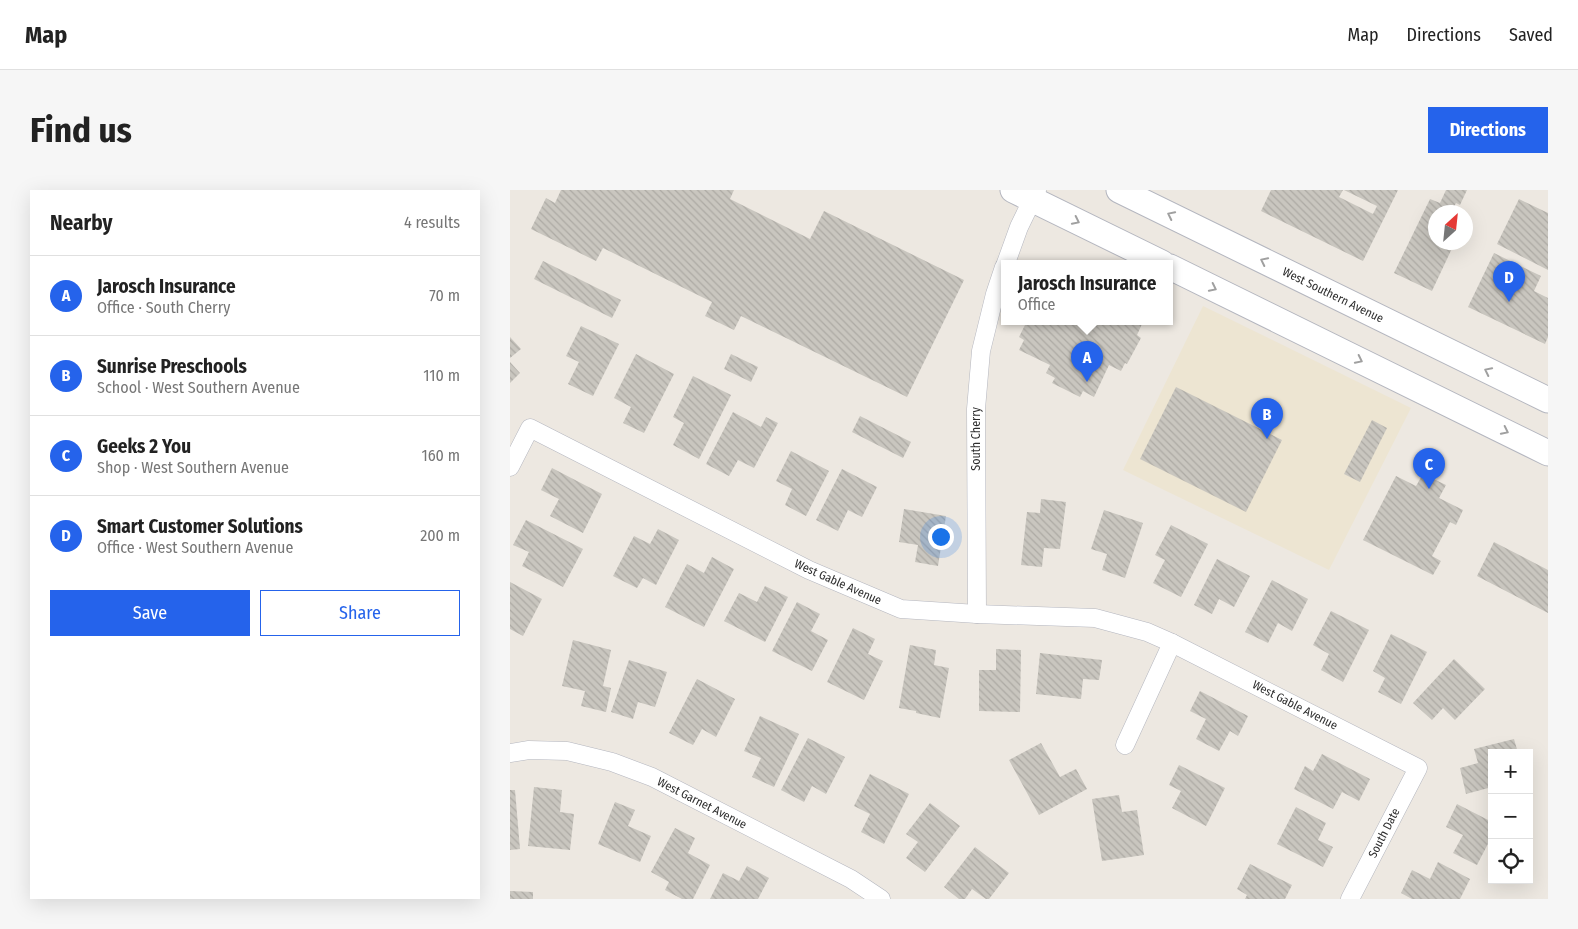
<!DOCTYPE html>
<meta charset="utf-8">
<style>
body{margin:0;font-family:"Fira Sans Condensed",sans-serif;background:#f6f6f6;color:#222}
.controls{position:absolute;right:15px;bottom:15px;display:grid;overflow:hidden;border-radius:0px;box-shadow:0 5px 20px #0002}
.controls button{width:45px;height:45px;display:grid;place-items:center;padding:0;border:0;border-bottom:1px solid #e0e0e0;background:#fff;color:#222;font:25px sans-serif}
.compass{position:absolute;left:918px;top:15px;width:45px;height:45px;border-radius:50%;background:#fff;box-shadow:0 5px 20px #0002;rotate:27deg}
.you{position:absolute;left:430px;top:346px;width:18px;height:18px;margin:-12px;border:4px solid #fff;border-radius:50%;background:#1a73e8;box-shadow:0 0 0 8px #1a73e833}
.badge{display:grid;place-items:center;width:32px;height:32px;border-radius:50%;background:#2563eb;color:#fff;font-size:16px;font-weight:700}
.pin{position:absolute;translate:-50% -41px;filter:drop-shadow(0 1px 2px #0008)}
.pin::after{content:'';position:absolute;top:26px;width:18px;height:15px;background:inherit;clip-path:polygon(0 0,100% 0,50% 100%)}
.popup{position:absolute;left:491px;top:70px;width:172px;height:65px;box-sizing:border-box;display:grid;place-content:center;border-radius:0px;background:#fff;filter:drop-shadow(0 1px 4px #0005);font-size:16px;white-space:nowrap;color:#767676}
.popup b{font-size:19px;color:#222}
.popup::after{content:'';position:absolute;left:50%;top:100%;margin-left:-10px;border:10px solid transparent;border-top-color:#fff}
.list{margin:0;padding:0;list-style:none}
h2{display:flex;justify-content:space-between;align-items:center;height:65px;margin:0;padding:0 20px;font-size:21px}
h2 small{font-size:16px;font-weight:400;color:#767676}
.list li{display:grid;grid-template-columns:32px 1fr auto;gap:15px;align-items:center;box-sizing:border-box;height:80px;padding:0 20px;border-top:1px solid #e0e0e0}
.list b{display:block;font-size:19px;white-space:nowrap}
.list p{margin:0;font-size:16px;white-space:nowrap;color:#767676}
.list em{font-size:16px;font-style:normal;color:#767676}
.actions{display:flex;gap:10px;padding:15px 20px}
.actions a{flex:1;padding:11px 0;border:1px solid #2563eb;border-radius:0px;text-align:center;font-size:18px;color:#2563eb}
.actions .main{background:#2563eb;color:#fff}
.icon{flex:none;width:28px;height:28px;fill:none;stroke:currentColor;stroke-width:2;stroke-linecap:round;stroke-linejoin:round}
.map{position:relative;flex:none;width:1038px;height:709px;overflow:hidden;border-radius:0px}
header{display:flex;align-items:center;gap:30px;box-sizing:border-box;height:70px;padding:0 25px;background:#fff;border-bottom:1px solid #e0e0e0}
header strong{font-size:24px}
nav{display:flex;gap:28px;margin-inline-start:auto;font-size:18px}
.intro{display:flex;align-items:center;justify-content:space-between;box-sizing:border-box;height:120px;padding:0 30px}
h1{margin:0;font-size:35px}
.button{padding:12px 22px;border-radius:0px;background:#2563eb;color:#fff;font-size:18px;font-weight:700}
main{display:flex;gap:30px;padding:0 30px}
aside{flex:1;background:#fff;border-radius:0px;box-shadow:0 5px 20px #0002}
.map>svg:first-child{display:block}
</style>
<header>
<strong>Map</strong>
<nav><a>Map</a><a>Directions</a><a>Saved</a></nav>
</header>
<div class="intro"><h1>Find us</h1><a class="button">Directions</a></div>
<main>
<aside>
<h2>Nearby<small>4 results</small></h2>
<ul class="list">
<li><span class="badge">A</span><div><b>Jarosch Insurance</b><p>Office · South Cherry</p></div><em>70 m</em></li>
<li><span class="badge">B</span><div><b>Sunrise Preschools</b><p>School · West Southern Avenue</p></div><em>110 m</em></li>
<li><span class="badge">C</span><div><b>Geeks 2 You</b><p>Shop · West Southern Avenue</p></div><em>160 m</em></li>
<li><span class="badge">D</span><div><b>Smart Customer Solutions</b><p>Office · West Southern Avenue</p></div><em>200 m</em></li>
</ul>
<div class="actions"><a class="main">Save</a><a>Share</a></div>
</aside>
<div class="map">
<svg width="1038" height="709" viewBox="0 0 1038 709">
<defs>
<pattern id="building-back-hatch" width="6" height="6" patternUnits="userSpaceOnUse" patternTransform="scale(1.25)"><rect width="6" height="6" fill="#c9c6bf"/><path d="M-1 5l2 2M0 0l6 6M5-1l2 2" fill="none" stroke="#adaaa4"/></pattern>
</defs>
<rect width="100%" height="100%" fill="#ede8e1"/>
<polygon fill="#ede5d2" points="693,116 901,218 819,380 613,280"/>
<g fill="url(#building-back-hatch)">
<polygon points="51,0 224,0 220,9 300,49 314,21 454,90 397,207 231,126 224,140 195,126 202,112 93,58 86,71 21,39 36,8 45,13"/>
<polygon points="761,0 833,0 829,7 863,24 867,16 834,0 888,0 853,71 751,21"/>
<polygon points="936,0 957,0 950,15 946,13 943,19 946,20 945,22 926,22 926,52 945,52 922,101 884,83 920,9 930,13"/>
<polygon points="1009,9 1038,23 1038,80 987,54"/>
<polygon points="984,63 1031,86 1024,101 1038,108 1038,147 1035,154 958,117"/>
<polygon points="33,71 111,110 102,128 24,89"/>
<polygon points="517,131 625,131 632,134 627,145 631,148 617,174 615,173 611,181 599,175 584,207 573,201 570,207 542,193 545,188 536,183 540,175 509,160 514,150 509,147"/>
<polygon points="71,136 109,154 83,206 58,194 69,172 56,166"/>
<polygon points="0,147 11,159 0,168"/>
<polygon points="126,164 164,184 134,243 113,233 121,217 104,208"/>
<polygon points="221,164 248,177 241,192 214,179"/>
<polygon points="0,172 10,183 0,193"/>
<polygon points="183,186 221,205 189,269 163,255 174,233 163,227"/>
<polygon points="666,197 772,250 736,322 630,269"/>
<polygon points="223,222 251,237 256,227 268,233 244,278 228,270 219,286 196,274"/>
<polygon points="350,226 401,252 393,268 342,242"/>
<polygon points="862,230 877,238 850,292 834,284"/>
<polygon points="281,261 319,281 296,326 275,315 282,299 266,291"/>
<polygon points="42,278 92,304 73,343 40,326 49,309 31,300"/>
<polygon points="332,279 367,297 352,327 338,320 328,341 306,330"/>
<polygon points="913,284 936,295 929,308 953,320 946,335 940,332 922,366 931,371 923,385 853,350 886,286 906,296"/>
<polygon points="531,309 556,312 550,359 534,358 532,377 511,375 517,322 530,323"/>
<polygon points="394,319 436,326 428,376 405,372 408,355 389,352"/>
<polygon points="594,320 633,333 615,388 592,380 597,364 581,359"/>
<polygon points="16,330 73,359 53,397 12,376 19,362 3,355"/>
<polygon points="661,335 698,354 671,407 643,393 655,370 645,365"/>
<polygon points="148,339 169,350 146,395 133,388 127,398 103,386 124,346 140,354"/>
<polygon points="984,352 1038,380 1038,423 967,386"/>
<polygon points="202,367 224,379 194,437 155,417 177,374 194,383"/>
<polygon points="707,369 740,386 724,417 709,409 702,424 684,415"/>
<polygon points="762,390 798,409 782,441 768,433 758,453 735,442"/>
<polygon points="0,392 32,409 13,446 0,439"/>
<polygon points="255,396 278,407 255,452 214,431 229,403 247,412"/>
<polygon points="287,412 310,424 301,441 318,450 302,481 262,461"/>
<polygon points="821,421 859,440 833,492 811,480 819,464 803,455"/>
<polygon points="343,438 365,449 358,464 373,471 354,510 317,492"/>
<polygon points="881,444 917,462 891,514 868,502 875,488 863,481"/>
<polygon points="63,450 101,460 93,496 101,498 96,522 71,516 75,501 52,496"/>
<polygon points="400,455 426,460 424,475 439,478 430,528 406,523 406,521 389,518"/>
<polygon points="486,459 511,460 510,522 469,521 469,480 486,480"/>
<polygon points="530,463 592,470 589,490 573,489 571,509 526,504"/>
<polygon points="944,469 975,499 945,530 933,518 922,530 903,513"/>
<polygon points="119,470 157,482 145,517 128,512 123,529 101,522"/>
<polygon points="187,489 225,509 206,547 192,539 183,555 159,543"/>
<polygon points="690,501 738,526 728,546 720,541 709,561 686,549 696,529 680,521"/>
<polygon points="250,526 289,544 264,597 242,587 251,568 234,561"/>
<polygon points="298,548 335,567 316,604 302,596 294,612 271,600"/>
<polygon points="1004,549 1008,563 982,563 982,597 956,604 950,578 968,573 964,559"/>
<polygon points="531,553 550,587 566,579 577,599 529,625 499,570"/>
<polygon points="812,564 860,589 849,611 832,602 823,619 784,599 795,576 803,581"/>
<polygon points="669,575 715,598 696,636 662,618 671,601 659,595"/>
<polygon points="360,584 399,604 374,654 351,642 360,624 344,616"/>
<polygon points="24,597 52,600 50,622 64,624 60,660 18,656"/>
<polygon points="0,600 5,600 10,659 0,660"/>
<polygon points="609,605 612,622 627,620 634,665 592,671 582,609"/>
<polygon points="105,612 125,620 118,636 141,646 130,672 88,654"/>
<polygon points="420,613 450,636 415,682 396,668 408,652 396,644"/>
<polygon points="947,614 982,632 982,646 967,675 943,663 953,645 936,637"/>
<polygon points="786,617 816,633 808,650 823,657 813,677 767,654"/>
<polygon points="165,638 185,648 178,663 200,675 183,709 172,709 155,700 159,692 141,682"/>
<polygon points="465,657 499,683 479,709 476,709 462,699 455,709 449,709 434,697"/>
<polygon points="928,672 960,689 950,709 902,709 891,703 902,680 920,689"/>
<polygon points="740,674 782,695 775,709 735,709 737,705 727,699"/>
<polygon points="237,676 259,688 248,709 200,709 213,683 229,691"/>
<polygon points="0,701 23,702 23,709 0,709"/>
</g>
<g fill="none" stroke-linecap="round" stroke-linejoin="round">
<g stroke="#b4b6bf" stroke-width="19">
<g id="minor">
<polyline points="496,73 509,37 527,0"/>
<polyline points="0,277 20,238 299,380 391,419 467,424 585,428 637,442 662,453 908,578 840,709"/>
<polyline points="467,424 466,219 471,161 485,104 494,77"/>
<polyline points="615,555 662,453"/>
<polyline points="0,563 19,560 57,561 102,572 142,587 341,689 371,709"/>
</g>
</g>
<g stroke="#b4b6bf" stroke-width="27">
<g id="secondary">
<polyline points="503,0 652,73"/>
<polyline points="609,0 1038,210"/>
<polyline points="660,77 1038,263"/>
</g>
</g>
<use href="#minor" stroke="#fff" stroke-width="18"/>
<use href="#secondary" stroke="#fff" stroke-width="25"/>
</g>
<defs><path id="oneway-chevron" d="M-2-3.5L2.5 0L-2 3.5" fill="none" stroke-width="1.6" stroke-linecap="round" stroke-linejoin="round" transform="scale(1.25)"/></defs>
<g stroke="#a0a0a0">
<use href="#oneway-chevron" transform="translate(661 25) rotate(-154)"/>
<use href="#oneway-chevron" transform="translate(566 31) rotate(26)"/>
<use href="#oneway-chevron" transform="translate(754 71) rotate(-154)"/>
<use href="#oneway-chevron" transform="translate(703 98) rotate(26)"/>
<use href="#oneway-chevron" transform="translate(849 170) rotate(26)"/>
<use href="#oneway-chevron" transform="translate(978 181) rotate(-154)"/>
<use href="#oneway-chevron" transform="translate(995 241) rotate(26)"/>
</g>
<g text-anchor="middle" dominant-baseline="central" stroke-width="4.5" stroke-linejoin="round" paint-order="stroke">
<g font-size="12" fill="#2d2d2d" stroke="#fff">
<text transform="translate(823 105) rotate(26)">West Southern Avenue</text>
<text transform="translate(466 249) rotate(-90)">South Cherry</text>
<text transform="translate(328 392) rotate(24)">West Gable Avenue</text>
<text transform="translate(785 515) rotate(27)">West Gable Avenue</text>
<text transform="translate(192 613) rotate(27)">West Garnet Avenue</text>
<text transform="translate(874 643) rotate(-63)">South Date</text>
</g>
</g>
</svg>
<div class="controls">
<button>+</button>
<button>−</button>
<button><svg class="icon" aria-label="locate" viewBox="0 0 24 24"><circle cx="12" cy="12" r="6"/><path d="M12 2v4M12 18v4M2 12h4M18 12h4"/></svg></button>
</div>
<svg class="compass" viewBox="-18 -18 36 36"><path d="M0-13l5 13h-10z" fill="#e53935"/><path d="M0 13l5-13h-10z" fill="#767676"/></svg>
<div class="you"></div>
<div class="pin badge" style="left:577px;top:192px">A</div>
<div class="popup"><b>Jarosch Insurance</b>Office</div>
<div class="pin badge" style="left:757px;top:249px">B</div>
<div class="pin badge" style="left:919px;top:299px">C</div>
<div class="pin badge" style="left:999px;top:112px">D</div>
</div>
</main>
